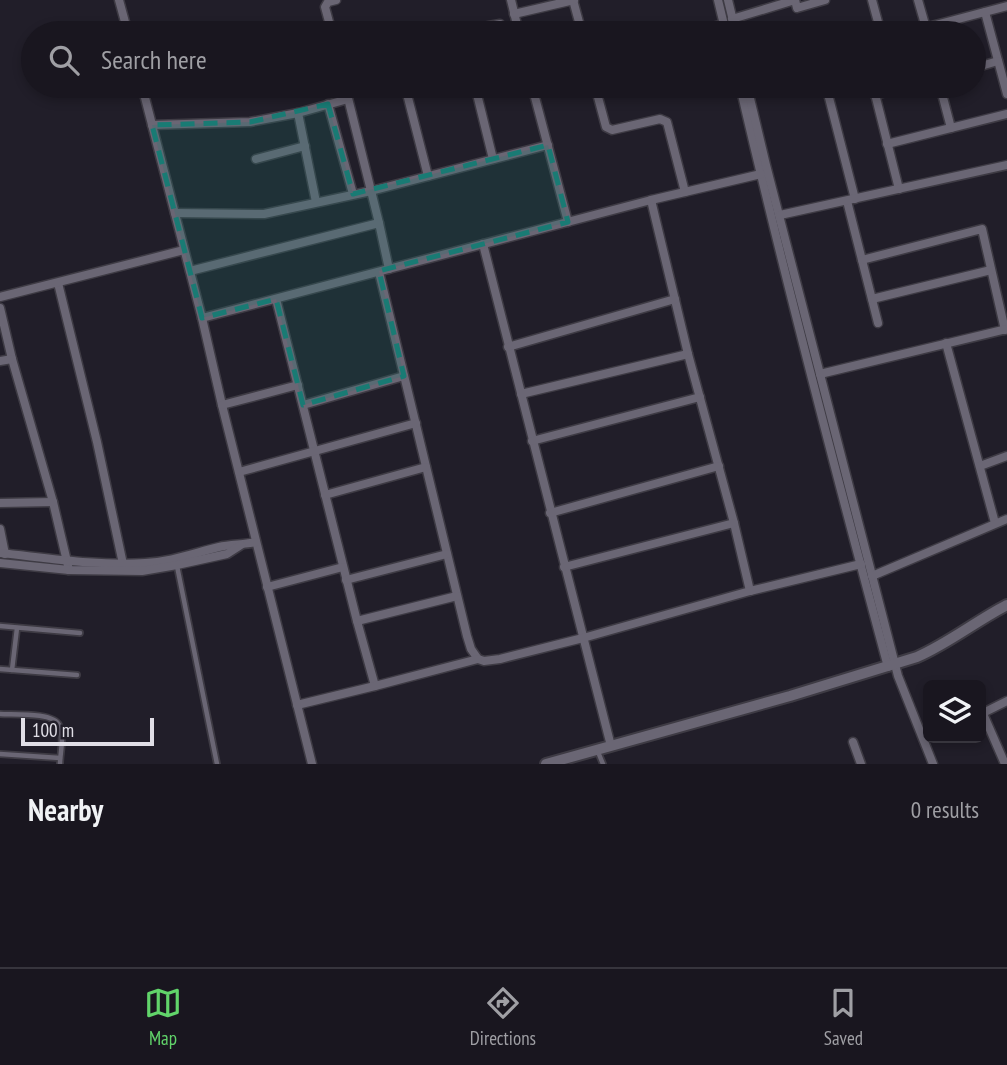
<!DOCTYPE html>
<style>
body{margin:0;font-family:"PT Sans Narrow",sans-serif;background:#26232c;color:#f1f3f6}
.controls{position:absolute;right:21px;bottom:21px;display:grid;overflow:hidden;border-radius:10px;box-shadow:0 4px 10px #0003}
.controls button{width:63px;height:63px;display:grid;place-items:center;padding:0;border:0;border-bottom:2px solid #37353d;background:#19161f;color:#f1f3f6;font:35px sans-serif}
.scale{position:absolute;left:21px;bottom:18px;width:133px;box-sizing:border-box;padding-left:7px;border:4px solid #e0dee6;border-top:0;font-size:19px;line-height:24px;white-space:nowrap;color:#e0dee6;-webkit-text-stroke:5px #211e29;paint-order:stroke}
.list{margin:0;padding:0;list-style:none}
h2{display:flex;justify-content:space-between;align-items:center;height:91px;margin:0;padding:0 28px;font-size:30px}
h2 small{font-size:23px;font-weight:400;color:#9f9fa4}
.icon{flex:none;width:38px;height:38px;fill:none;stroke:currentColor;stroke-width:2;stroke-linecap:round;stroke-linejoin:round}
.map{position:relative;flex:none;width:1007px;height:764px;overflow:hidden}
.search{position:absolute;background:#19161f;box-shadow:0 4px 10px #0003;left:21px;right:21px;top:21px;height:77px;display:flex;align-items:center;gap:18px;box-sizing:border-box;padding:0 24px;border-radius:38px;color:#9f9fa4;font-size:26px}
.sheet{height:203px;background:#19161f}
nav{display:flex;justify-content:space-around;align-items:center;box-sizing:border-box;height:98px;border-top:2px solid #37353d;background:#19161f;font-size:19px;color:#9f9fa4}
nav a{display:grid;justify-items:center;gap:4px}
nav .on{color:#61d46a}
.map>svg:first-child{display:block}
</style>
<div class="map">
<svg width="1007" height="764" viewBox="0 0 1007 764">
<rect width="100%" height="100%" fill="#211e29"/>
<g fill="none" stroke-linecap="round" stroke-linejoin="round">
<g stroke="#3e3b44" stroke-width="8">
<g id="lane">
<polyline points="177,566 217,764"/>
<polyline points="0,626 80,633"/>
<polyline points="0,669 77,675"/>
<polyline points="12,670 17,628"/>
<path d="M 0,714 C 13,715 53,712 59,725 C 65,735 60,753 60,764"/>
<polyline points="598,752 603,764"/>
<polyline points="0,754 60,758"/>
</g>
</g>
<g stroke="#3e3b44" stroke-width="11">
<g id="street">
<polyline points="119,0 128,33"/>
<polyline points="511,0 519,33"/>
<polyline points="573,0 582,33"/>
<polyline points="718,0 726,33"/>
<polyline points="728,0 736,33"/>
<polyline points="795,0 797,8 825,0"/>
<polyline points="872,0 881,33"/>
<polyline points="918,0 926,28"/>
<polyline points="985,12 1007,94"/>
<polyline points="514,14 574,0"/>
<polyline points="732,19 795,0"/>
<polyline points="461,31 500,24"/>
<polyline points="332,33 325,7 328,2 336,0"/>
<polyline points="688,33 724,24"/>
<polyline points="905,33 1007,6"/>
<polyline points="974,68 998,61"/>
<polyline points="142,86 202,318 222,405 312,764"/>
<polyline points="345,86 379,223 389,269"/>
<polyline points="405,86 428,176"/>
<polyline points="475,86 493,159"/>
<polyline points="532,86 568,222"/>
<polyline points="595,86 606,127 612,130 660,119 667,122 685,192"/>
<path d="M 740,86 C 785,280 836,474 888,667"/>
<polyline points="747,86 766,165 898,676 933,764"/>
<polyline points="826,86 855,199"/>
<polyline points="873,86 899,189"/>
<polyline points="940,86 951,128"/>
<polyline points="875,95 909,86"/>
<polyline points="328,104 353,194"/>
<polyline points="298,113 316,202"/>
<polyline points="152,125 250,122 298,113 348,99"/>
<polyline points="887,144 1007,114"/>
<polyline points="256,159 305,146"/>
<polyline points="651,200 688,354 734,523 750,591"/>
<polyline points="847,201 878,323"/>
<polyline points="175,213 264,214 371,191 548,145"/>
<polyline points="780,215 1007,165"/>
<polyline points="483,244 611,746"/>
<polyline points="862,260 982,229 1005,330"/>
<polyline points="190,271 379,223"/>
<polyline points="379,272 467,636 471,649 478,659 484,661 500,659 583,638 750,591 861,564"/>
<polyline points="58,283 97,442 123,564"/>
<polyline points="0,297 184,250"/>
<polyline points="276,299 357,621 375,686"/>
<polyline points="872,299 991,270"/>
<polyline points="0,308 12,359 53,502 69,570"/>
<polyline points="202,318 651,200 761,174"/>
<polyline points="946,343 995,523"/>
<polyline points="508,347 675,299"/>
<polyline points="0,361 12,359"/>
<polyline points="820,374 1007,329"/>
<polyline points="521,394 688,354"/>
<polyline points="222,405 298,385"/>
<polyline points="303,405 404,376"/>
<polyline points="532,441 700,397"/>
<polyline points="980,466 1007,456"/>
<polyline points="239,472 416,423"/>
<polyline points="325,495 426,467"/>
<polyline points="0,503 53,502"/>
<polyline points="550,513 719,466"/>
<polyline points="0,529 5,554"/>
<path d="M 0,553 C 48,558 97,566 145,563 C 171,562 194,553 219,547 C 231,544 244,545 256,542"/>
<polyline points="0,563 69,570 142,571 177,565 227,554 241,545"/>
<polyline points="564,567 734,523"/>
<polyline points="872,576 1007,519"/>
<polyline points="346,580 447,554"/>
<polyline points="267,587 343,567"/>
<polyline points="357,621 457,596"/>
<polyline points="297,705 375,686 478,659"/>
<polyline points="981,709 1005,764"/>
<polyline points="983,713 1007,701"/>
<polyline points="853,742 861,764"/>
</g>
</g>
<g stroke="#3e3b44" stroke-width="14">
<path id="secondary" d="M 546,764 L 790,696 L 917,657 C 949,643 976,621 1007,605"/>
</g>
<use href="#lane" stroke="#6a6674" stroke-width="4.5"/>
<use href="#street" stroke="#6a6674" stroke-width="8"/>
<use href="#secondary" stroke="#6a6674" stroke-width="10"/>
</g>
<path fill="#197b74" fill-opacity="0.2" stroke="#197b74" stroke-width="5" stroke-dasharray="14 9" stroke-linejoin="round" d="M 328,104 L 353,194 L 548,145 L 568,222 L 379,271 L 404,376 L 303,405 L 276,299 L 202,318 L 152,125 L 250,122 Z"/>
</svg>
<div class="controls">
<button><svg class="icon" aria-label="layers" viewBox="0 0 24 24"><path d="M12 4l9 5-9 5-9-5zM3 14l9 5 9-5"/></svg></button>
</div>
<div class="scale">100 m</div>
<div class="search"><svg class="icon" aria-label="search" viewBox="0 0 24 24"><circle cx="10" cy="10" r="6"/><path d="M15 15l6 6"/></svg>Search here</div>
</div>
<section class="sheet">
<h2>Nearby<small>0 results</small></h2>
<ul class="list">
</ul>
</section>
<nav>
<a class="on"><svg class="icon" aria-label="map" viewBox="0 0 24 24"><path d="M3 6l6-2 6 2 6-2v14l-6 2-6-2-6 2zM9 4v14M15 6v14"/></svg>Map</a>
<a><svg class="icon" aria-label="directions" viewBox="0 0 24 24"><path d="M12 3l9 9-9 9-9-9zM9 14v-3h6M13 9l2 2-2 2"/></svg>Directions</a>
<a><svg class="icon" aria-label="saved" viewBox="0 0 24 24"><path d="M7 4h10v16l-5-4-5 4z"/></svg>Saved</a>
</nav>
